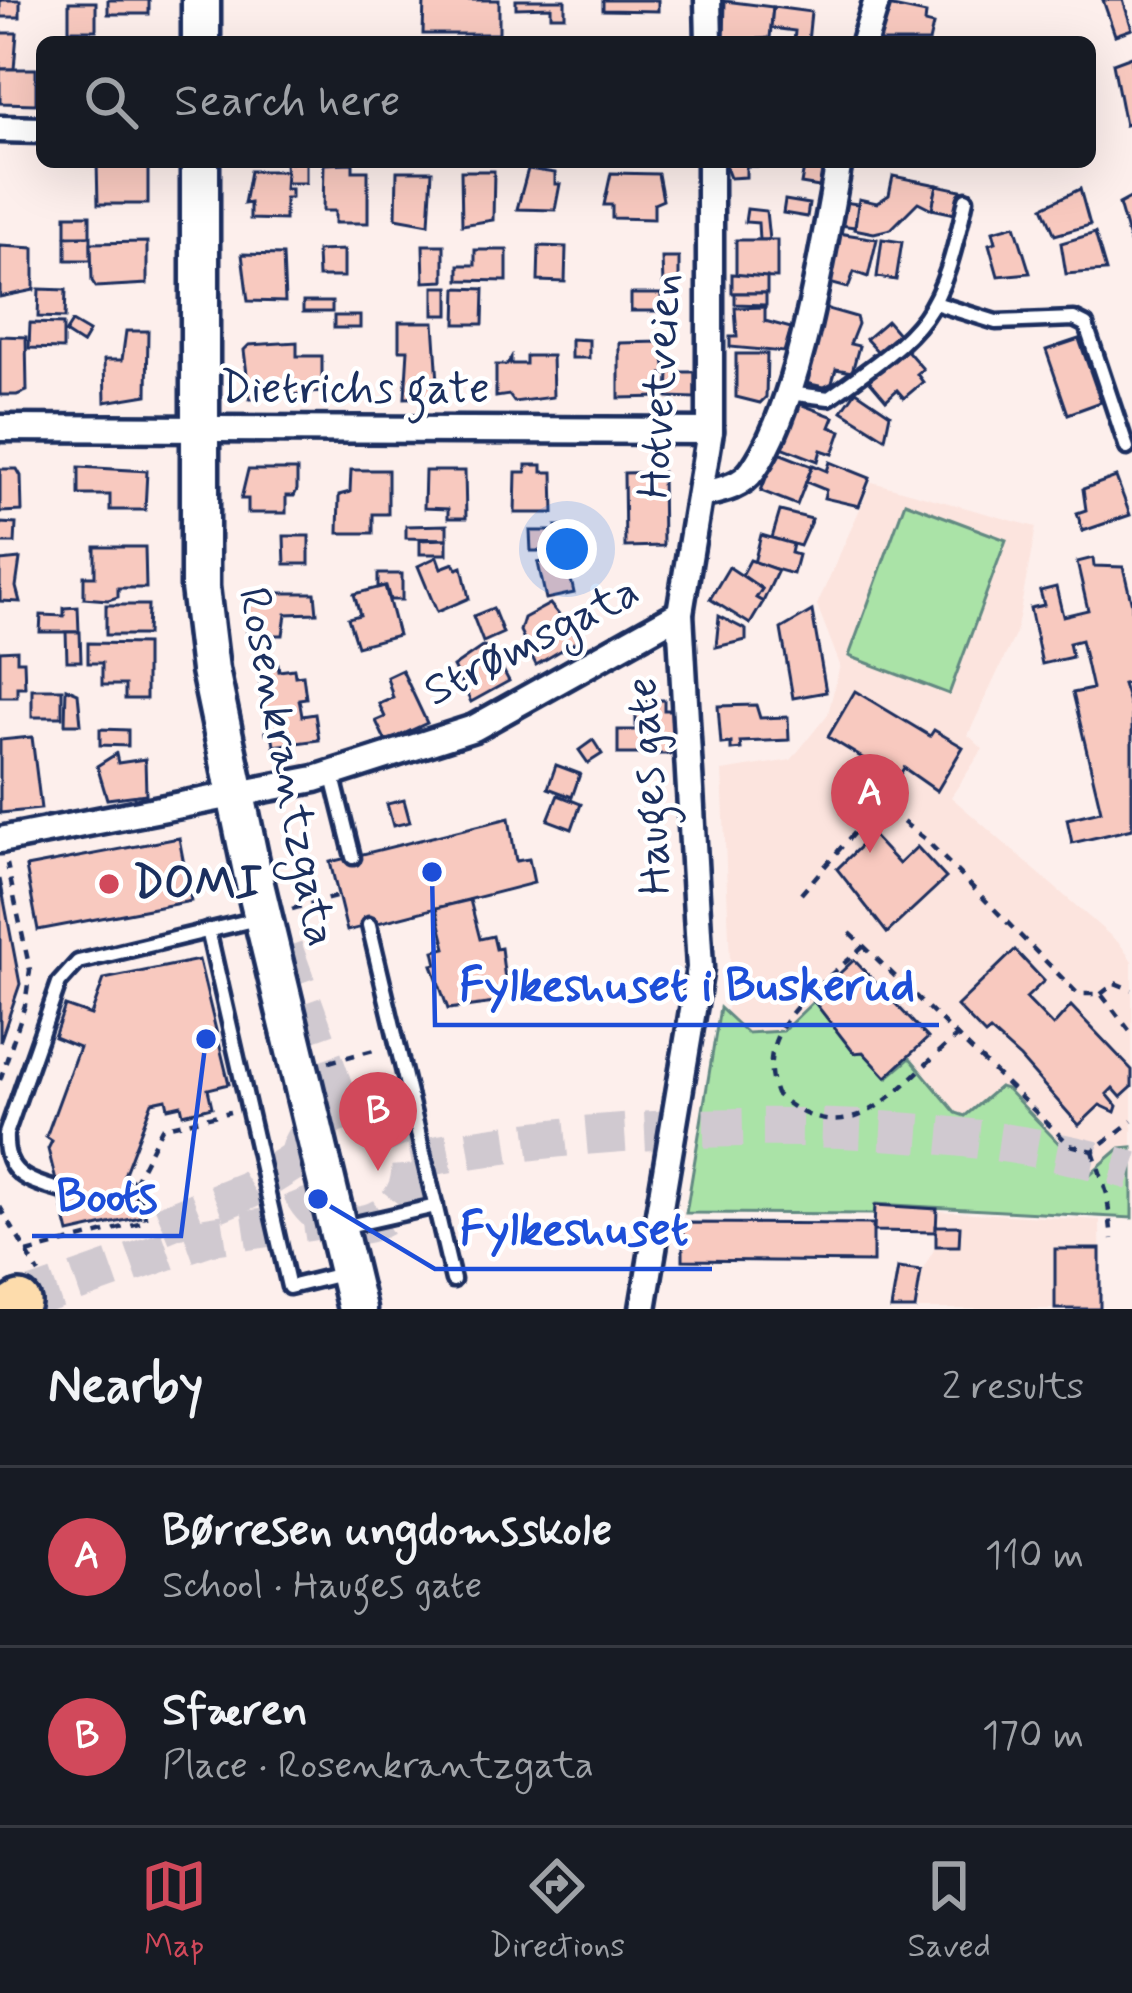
<!DOCTYPE html>
<meta charset="utf-8">
<style>
body{margin:0;font-family:Mynerve,sans-serif;background:#242831;color:#f1f3f6}
.you{position:absolute;left:567px;top:549px;width:42px;height:42px;margin:-30px;border:9px solid #fff;border-radius:50%;background:#1a73e8;box-shadow:0 0 0 18px #1a73e833}
.badge{display:grid;place-items:center;width:78px;height:78px;border-radius:50%;background:#d1495b;color:#fff;font-size:39px;font-weight:700}
.pin{position:absolute;translate:-50% -99px;filter:drop-shadow(0 3px 6px #0008)}
.pin::after{content:'';position:absolute;top:63px;width:42px;height:36px;background:inherit;clip-path:polygon(0 0,100% 0,50% 100%)}
.list{margin:0;padding:0;list-style:none}
h2{display:flex;justify-content:space-between;align-items:center;height:156px;margin:0;padding:0 48px;font-size:51px}
h2 small{font-size:39px;font-weight:400;color:#9ea1a6}
.list li{display:grid;grid-template-columns:78px 1fr auto;gap:36px;align-items:center;box-sizing:border-box;height:180px;padding:0 48px;border-top:3px solid #363941}
.list b{display:block;font-size:45px;white-space:nowrap}
.list p{margin:0;font-size:39px;white-space:nowrap;color:#9ea1a6}
.list em{font-size:39px;font-style:normal;color:#9ea1a6}
.icon{flex:none;width:66px;height:66px;fill:none;stroke:currentColor;stroke-width:2;stroke-linecap:round;stroke-linejoin:round}
.map{position:relative;flex:none;width:1132px;height:1309px;overflow:hidden}
.search{position:absolute;background:#171b24;box-shadow:0 12px 48px #0002;left:36px;right:36px;top:36px;height:132px;display:flex;align-items:center;gap:30px;box-sizing:border-box;padding:0 42px;border-radius:18px;color:#9ea1a6;font-size:45px}
.sheet{height:516px;background:#171b24}
nav{display:flex;justify-content:space-around;align-items:center;box-sizing:border-box;height:168px;border-top:3px solid #363941;background:#171b24;font-size:33px;color:#9ea1a6}
nav a{display:grid;justify-items:center;gap:6px}
nav .on{color:#d1495b}
.map>svg:first-child{display:block}
</style>
<div class="map">
<svg width="1132" height="1309" viewBox="0 0 1132 1309">
<rect width="100%" height="100%" fill="#fdefec"/>
<filter id="ink" filterUnits="userSpaceOnUse"><feTurbulence type="fractalNoise" baseFrequency=".00833" numOctaves="2"/><feDisplacementMap in="SourceGraphic" scale="24" xChannelSelector="R" yChannelSelector="G"/><feConvolveMatrix kernelMatrix="1 2 1 2 8 2 1 2 1" color-interpolation-filters="sRGB"/></filter>
<g filter="url(#ink)">
<g fill="#fce4de">
<polygon points="872,482 1036,527 1016,633 968,735 983,749 951,797 1120,944 1132,961 1132,1218 695,1196 731,984 722,771 791,760 828,714 840,665 817,605"/>
<polygon points="937,1211 1100,1220 1101,1309 916,1309 922,1271 936,1246"/>
</g>
<g fill="#aae3a7" stroke="#628982" stroke-width="3">
<polygon points="905,502 1006,540 949,694 849,656"/>
<polygon points="814,1001 854,1053 863,1052 887,1078 910,1058 956,1113 965,1116 999,1087 1007,1089 1089,1175 1120,1148 1132,1147 1132,1218 876,1204 874,1214 686,1213 720,1008 747,1033 783,1031"/>
</g>
<g fill="#f8c9bf" stroke="#1b2f5e" stroke-width="3">
<rect x="0" y="0" width="20" height="17"/>
<rect x="108" y="0" width="41" height="14"/>
<polygon points="424,0 499,0 499,34 423,34"/>
<polygon points="516,0 565,0 565,16 551,16 551,7 516,8"/>
<polygon points="603,0 658,0 658,11 603,10"/>
<polygon points="1103,0 1123,0 1132,29 1115,35"/>
<polygon points="725,1 773,7 770,38 724,42"/>
<rect x="69" y="2" width="27" height="28"/>
<polygon points="883,5 926,14 925,23 933,25 929,42 876,42"/>
<polygon points="773,7 811,12 808,42 794,42 795,31 771,28"/>
<polygon points="0,33 17,33 14,69 0,69"/>
<polygon points="1132,56 1132,123 1125,125 1113,63"/>
<polygon points="0,69 36,69 36,104 0,103"/>
<polygon points="97,162 148,162 148,204 98,204"/>
<polygon points="285,162 306,162 306,183 286,183"/>
<polygon points="724,162 757,162 757,166 746,166 746,177 730,178"/>
<polygon points="805,162 830,162 825,188 801,184"/>
<polygon points="353,163 353,171 368,171 368,223 335,223 335,211 323,211 324,164"/>
<polygon points="528,169 555,173 555,184 560,184 555,210 517,209"/>
<polygon points="250,171 286,171 285,189 291,189 291,198 285,198 285,220 250,219 250,203 244,204"/>
<polygon points="397,171 432,171 429,224 396,218"/>
<polygon points="461,171 494,171 493,220 462,225"/>
<polygon points="611,173 658,174 663,200 654,204 654,219 612,218 612,205 604,205"/>
<polygon points="893,176 937,185 932,209 918,202 891,229 874,233 854,229 859,199 877,203 889,195"/>
<polygon points="937,185 965,191 960,215 932,209"/>
<polygon points="1080,189 1090,225 1055,235 1043,207"/>
<polygon points="1132,197 1132,245 1131,246 1119,204"/>
<polygon points="785,200 809,204 807,217 783,213"/>
<polygon points="843,202 858,204 855,227 839,225"/>
<polygon points="747,209 766,211 769,240 759,240 758,223 745,222"/>
<rect x="66" y="215" width="24" height="21"/>
<polygon points="1015,225 1030,273 998,276 989,244 996,242 993,231"/>
<polygon points="838,233 877,239 868,277 854,272 848,288 829,283"/>
<polygon points="1095,233 1106,271 1066,274 1061,243"/>
<polygon points="91,236 91,260 66,260 66,237"/>
<polygon points="882,239 902,242 896,280 877,277"/>
<polygon points="736,240 777,240 777,278 736,277"/>
<polygon points="147,242 147,284 96,287 92,281 91,243"/>
<polygon points="423,245 444,245 444,281 424,282"/>
<polygon points="0,246 34,248 34,290 0,297"/>
<polygon points="539,246 566,247 565,282 538,281"/>
<polygon points="344,250 344,277 318,277 317,251"/>
<polygon points="475,250 507,250 507,281 459,280 459,265 475,265"/>
<polygon points="242,254 283,255 285,302 248,301"/>
<polygon points="662,258 679,258 679,285 663,285"/>
<polygon points="732,274 767,277 767,293 732,293"/>
<rect x="434" y="287" width="15" height="28"/>
<polygon points="457,288 484,289 483,324 456,324"/>
<polygon points="39,289 66,290 65,318 38,317"/>
<polygon points="735,293 766,293 766,305 735,304"/>
<rect x="631" y="294" width="30" height="17"/>
<rect x="303" y="302" width="29" height="10"/>
<polygon points="765,307 765,321 791,328 784,352 730,347 730,337 737,337 735,308"/>
<polygon points="821,307 856,317 858,324 850,344 859,346 852,372 836,369 832,383 824,387 801,382"/>
<rect x="334" y="316" width="26" height="12"/>
<polygon points="887,321 900,336 879,353 866,339"/>
<polygon points="72,322 89,332 82,344 65,333"/>
<polygon points="399,322 434,322 439,397 405,398 408,350 399,350"/>
<polygon points="30,323 63,324 63,349 29,348"/>
<polygon points="126,331 148,331 147,395 105,402 104,360 122,360"/>
<polygon points="0,336 26,337 27,391 17,395 0,395"/>
<polygon points="571,339 589,340 589,358 571,358"/>
<polygon points="1079,339 1101,402 1068,414 1046,350"/>
<polygon points="297,342 297,356 322,356 322,392 250,399 244,350 249,345"/>
<polygon points="662,342 666,374 662,374 662,397 619,398 619,343"/>
<polygon points="905,348 923,369 917,374 923,382 904,398 897,390 886,400 868,379"/>
<polygon points="736,354 767,354 766,397 760,403 736,397"/>
<polygon points="526,356 552,356 553,397 514,402 509,395 496,397 496,365 507,365 511,358 511,364 526,364"/>
<polygon points="669,372 695,372 695,398 668,397"/>
<polygon points="856,391 890,414 885,438 842,411"/>
<polygon points="795,402 834,417 830,427 841,431 833,454 821,450 818,461 779,446"/>
<polygon points="776,452 812,466 797,505 761,491"/>
<polygon points="830,462 870,478 859,506 824,498 826,490 806,482 813,465 827,471"/>
<polygon points="526,465 542,465 542,472 553,472 554,513 515,513 516,472 526,472"/>
<polygon points="79,467 147,471 145,510 110,510 110,495 79,495"/>
<polygon points="0,469 17,469 21,476 22,511 0,512"/>
<polygon points="248,470 297,470 297,490 294,496 286,496 286,513 248,513 248,499 241,499"/>
<polygon points="351,470 388,470 388,514 373,514 373,533 338,533 339,495 350,492"/>
<polygon points="425,471 465,471 466,518 448,518 448,509 424,508"/>
<polygon points="662,472 663,546 625,547 624,473"/>
<polygon points="1116,477 1130,515 1083,531 1077,513 1086,510 1083,489"/>
<polygon points="780,511 812,519 800,546 772,538"/>
<polygon points="0,523 16,524 15,543 0,543"/>
<polygon points="447,525 447,539 406,538 406,526"/>
<polygon points="556,526 570,526 570,551 531,551 530,531 556,531"/>
<polygon points="761,535 793,544 791,553 798,555 793,574 754,563"/>
<polygon points="284,536 309,536 309,564 285,564"/>
<polygon points="447,539 447,554 420,554 420,540"/>
<polygon points="95,547 145,547 146,588 118,588 118,597 108,600 84,598 84,576 95,576"/>
<polygon points="437,557 441,568 454,563 457,569 462,567 469,598 437,612 418,566"/>
<polygon points="566,557 574,593 546,599 538,563"/>
<polygon points="1093,558 1094,566 1123,567 1132,605 1132,682 1123,684 1132,712 1132,829 1072,843 1067,819 1101,811 1073,693 1092,689 1081,640 1069,643 1072,657 1042,664 1030,608 1044,605 1040,591 1056,587 1063,616 1088,610 1077,562"/>
<polygon points="20,559 16,587 20,602 0,601 0,561"/>
<polygon points="750,560 778,570 763,602 756,598 762,589 742,575"/>
<polygon points="729,567 762,589 756,598 763,602 750,624 710,599"/>
<polygon points="378,574 402,574 402,600 390,600 386,586 378,587"/>
<polygon points="385,586 398,635 357,646 348,618 360,615 354,594"/>
<polygon points="247,593 315,593 317,613 286,614 283,635 247,635"/>
<polygon points="550,604 579,640 536,665 520,631 524,618"/>
<polygon points="106,605 148,605 147,635 106,635"/>
<polygon points="78,607 79,632 40,632 41,615 64,616 64,608"/>
<polygon points="493,608 503,633 483,642 473,616"/>
<polygon points="812,611 826,692 793,698 781,629"/>
<polygon points="719,616 746,630 746,640 716,647"/>
<polygon points="66,632 80,632 81,661 67,661"/>
<polygon points="88,643 146,644 146,699 125,699 125,685 102,685 102,663 88,663"/>
<polygon points="482,647 491,648 509,681 471,702 453,667"/>
<polygon points="17,650 17,661 24,661 25,687 17,687 17,697 0,697 0,651"/>
<polygon points="278,664 279,671 294,669 295,676 303,675 306,698 299,699 302,716 315,714 319,740 274,746 272,732 266,733 258,667"/>
<polygon points="402,670 427,723 386,742 376,721 385,717 379,704 393,698 387,677"/>
<polygon points="66,688 78,693 81,724 65,724"/>
<rect x="32" y="689" width="30" height="28"/>
<polygon points="855,691 930,736 934,730 963,747 937,791 904,768 897,779 828,737"/>
<polygon points="647,700 664,700 664,710 675,710 675,754 618,754 618,730 636,730 636,710 647,711"/>
<polygon points="756,705 760,718 788,717 789,740 740,742 741,749 731,750 731,743 721,744 718,706"/>
<polygon points="100,729 128,730 128,746 100,745"/>
<polygon points="32,737 41,809 0,813 0,740"/>
<polygon points="593,740 602,754 588,763 579,750"/>
<polygon points="116,754 118,763 145,759 146,794 107,799 97,766"/>
<polygon points="556,765 580,774 572,797 548,788"/>
<polygon points="558,795 581,804 572,829 548,820"/>
<polygon points="404,800 410,822 393,826 387,804"/>
<polygon points="509,818 516,861 529,859 534,883 347,931 330,862"/>
<polygon points="872,835 899,864 917,847 946,878 887,933 837,869"/>
<polygon points="179,838 191,901 38,930 26,867"/>
<polygon points="0,879 20,984 0,1042"/>
<polygon points="470,900 480,939 493,936 496,949 501,948 507,995 494,998 495,1003 448,1009 432,965 437,964 434,951 446,948 436,908"/>
<polygon points="1015,950 1044,981 1026,998 1053,1026 1071,1006 1132,1070 1132,1087 1121,1097 1113,1088 1107,1094 1117,1106 1115,1112 1100,1105 1079,1125 1020,1058 990,1031 985,1035 957,1006"/>
<polygon points="199,960 229,1084 208,1089 212,1107 183,1114 181,1105 168,1108 166,1099 152,1102 123,1178 132,1180 140,1217 69,1233 48,1149 52,1141 46,1137 79,1047 54,1037 65,1006 91,1015 104,979"/>
<polygon points="854,960 928,1038 886,1077 863,1052 854,1053 812,999"/>
<polygon points="875,1205 937,1209 936,1232 874,1231"/>
<polygon points="683,1223 873,1224 873,1262 683,1260"/>
<polygon points="936,1226 960,1226 959,1246 936,1246"/>
<rect x="1055" y="1249" width="45" height="60"/>
<polygon points="898,1268 921,1271 915,1309 891,1309"/>
</g>
<g fill="none" stroke-linecap="round" stroke-linejoin="round">
<g stroke="#d0c9d0" stroke-width="39" stroke-dasharray="39 20" stroke-linecap="butt">
<polyline points="283,948 342,1112"/>
<circle cx="354" cy="1168" r="57"/>
<path d="M 411,1160 C 609,1119 938,1110 1132,1171"/>
<polyline points="162,1225 248,1190 297,1159"/>
<polyline points="20,1302 209,1236 326,1219"/>
</g>
<g stroke="#1b2f5e" stroke-width="21">
<g id="lane">
<polyline points="938,304 996,322 1074,319 1086,325 1127,448"/>
<path d="M 788,393 L 829,398 C 927,328 940,319 966,199"/>
<polyline points="332,773 353,857"/>
<polyline points="369,925 453,1280"/>
<polyline points="208,930 289,1287 342,1274"/>
<path d="M 59,1190 C 25,1180 4,1173 6,1134 L 59,983 L 78,962 L 257,919"/>
<polyline points="343,1227 436,1206"/>
</g>
</g>
<g stroke="#1b2f5e" stroke-width="33">
<g id="street">
<polyline points="708,0 709,42"/>
<polyline points="864,42 877,0"/>
<polyline points="0,129 42,130"/>
<polyline points="0,428 710,431"/>
<path d="M 704,494 C 722,490 742,486 753,470 C 801,402 823,246 839,162"/>
<polyline points="0,840 315,779 474,728 680,613"/>
<polyline points="643,1309 700,968 680,613 710,431 710,162"/>
</g>
</g>
<g stroke="#1b2f5e" stroke-width="45">
<g id="secondary">
<polyline points="201,42 201,0"/>
<polyline points="200,162 200,587 210,670 253,876 357,1309"/>
</g>
</g>
<g stroke="#1b2f5e" stroke-width="48">
<polyline id="primary" points="9,1309 20,1302"/>
</g>
<g stroke="#1b2f5e" stroke-width="4.5" stroke-dasharray="9 9" stroke-linecap="butt">
<polyline points="868,779 881,790 886,808"/>
<polyline points="801,894 870,814 886,809 925,839 1078,994 1101,994 1132,1034"/>
<polyline points="292,909 339,896"/>
<polyline points="850,933 1070,1145 1093,1151 1132,1121"/>
<path d="M 864,946 C 820,987 751,1027 776,1094 C 854,1162 897,1084 959,1035"/>
<polyline points="1101,994 1115,983 1132,990"/>
<polyline points="329,1062 381,1048"/>
<polyline points="0,1080 25,1005 30,970 7,864"/>
<polyline points="1093,1151 1107,1194 1112,1239"/>
<polyline points="0,1207 39,1273"/>
<polyline points="27,1253 146,1221 136,1179 162,1128 230,1112"/>
</g>
<use href="#lane" stroke="#fff" stroke-width="12"/>
<use href="#street" stroke="#fff" stroke-width="24"/>
<use href="#secondary" stroke="#fff" stroke-width="36"/>
<use href="#primary" stroke="#fddcac" stroke-width="39"/>
</g>
</g>
<circle fill="#d1495b" stroke="#fff" stroke-width="4.5" cx="109" cy="884" r="12"/>
<g text-anchor="middle" dominant-baseline="central" stroke-width="9" stroke-linejoin="round" paint-order="stroke">
<g font-size="45" fill="#1b2f5e" stroke="#fff">
<text transform="translate(661 386) rotate(-87)">Hotvetveien</text>
<text x="355" y="389">Dietrichs gate</text>
<text transform="translate(532 642) rotate(-27)">Strømsgata</text>
<text transform="translate(286 767) rotate(79)">Rosenkrantzgata</text>
<text transform="translate(650 786) rotate(-94)">Hauges gate</text>
</g>
<g font-size="45" font-weight="bold" fill="#1b2f5e" stroke="#fff" text-anchor="start">
<text x="133" y="884">DOMI</text>
</g>
</g>
<path fill="none" stroke="#1d4ed8" stroke-width="4.5" d="M432 872L435 1025H939M206 1039L181 1236H32M318 1199L435 1269H712"/>
<g fill="#1d4ed8" stroke="#fff" stroke-width="4.5">
<circle cx="432" cy="872" r="12"/>
<circle cx="206" cy="1039" r="12"/>
<circle cx="318" cy="1199" r="12"/>
</g>
<g font-size="48" text-anchor="middle" font-weight="bold" fill="#1d4ed8" stroke="#fff" stroke-width="9" stroke-linejoin="round" paint-order="stroke">
<text x="687" y="1000">Fylkeshuset i Buskerud</text>
<text x="107" y="1211">Boots</text>
<text x="574" y="1244">Fylkeshuset</text>
</g>
</svg>
<div class="you"></div>
<div class="pin badge" style="left:870px;top:853px">A</div>
<div class="pin badge" style="left:378px;top:1171px">B</div>
<div class="search"><svg class="icon" aria-label="search" viewBox="0 0 24 24"><circle cx="10" cy="10" r="6"/><path d="M15 15l6 6"/></svg>Search here</div>
</div>
<section class="sheet">
<h2>Nearby<small>2 results</small></h2>
<ul class="list">
<li><span class="badge">A</span><div><b>Børresen ungdomsskole</b><p>School · Hauges gate</p></div><em>110 m</em></li>
<li><span class="badge">B</span><div><b>Sfæren</b><p>Place · Rosenkrantzgata</p></div><em>170 m</em></li>
</ul>
</section>
<nav>
<a class="on"><svg class="icon" aria-label="map" viewBox="0 0 24 24"><path d="M3 6l6-2 6 2 6-2v14l-6 2-6-2-6 2zM9 4v14M15 6v14"/></svg>Map</a>
<a><svg class="icon" aria-label="directions" viewBox="0 0 24 24"><path d="M12 3l9 9-9 9-9-9zM9 14v-3h6M13 9l2 2-2 2"/></svg>Directions</a>
<a><svg class="icon" aria-label="saved" viewBox="0 0 24 24"><path d="M7 4h10v16l-5-4-5 4z"/></svg>Saved</a>
</nav>
